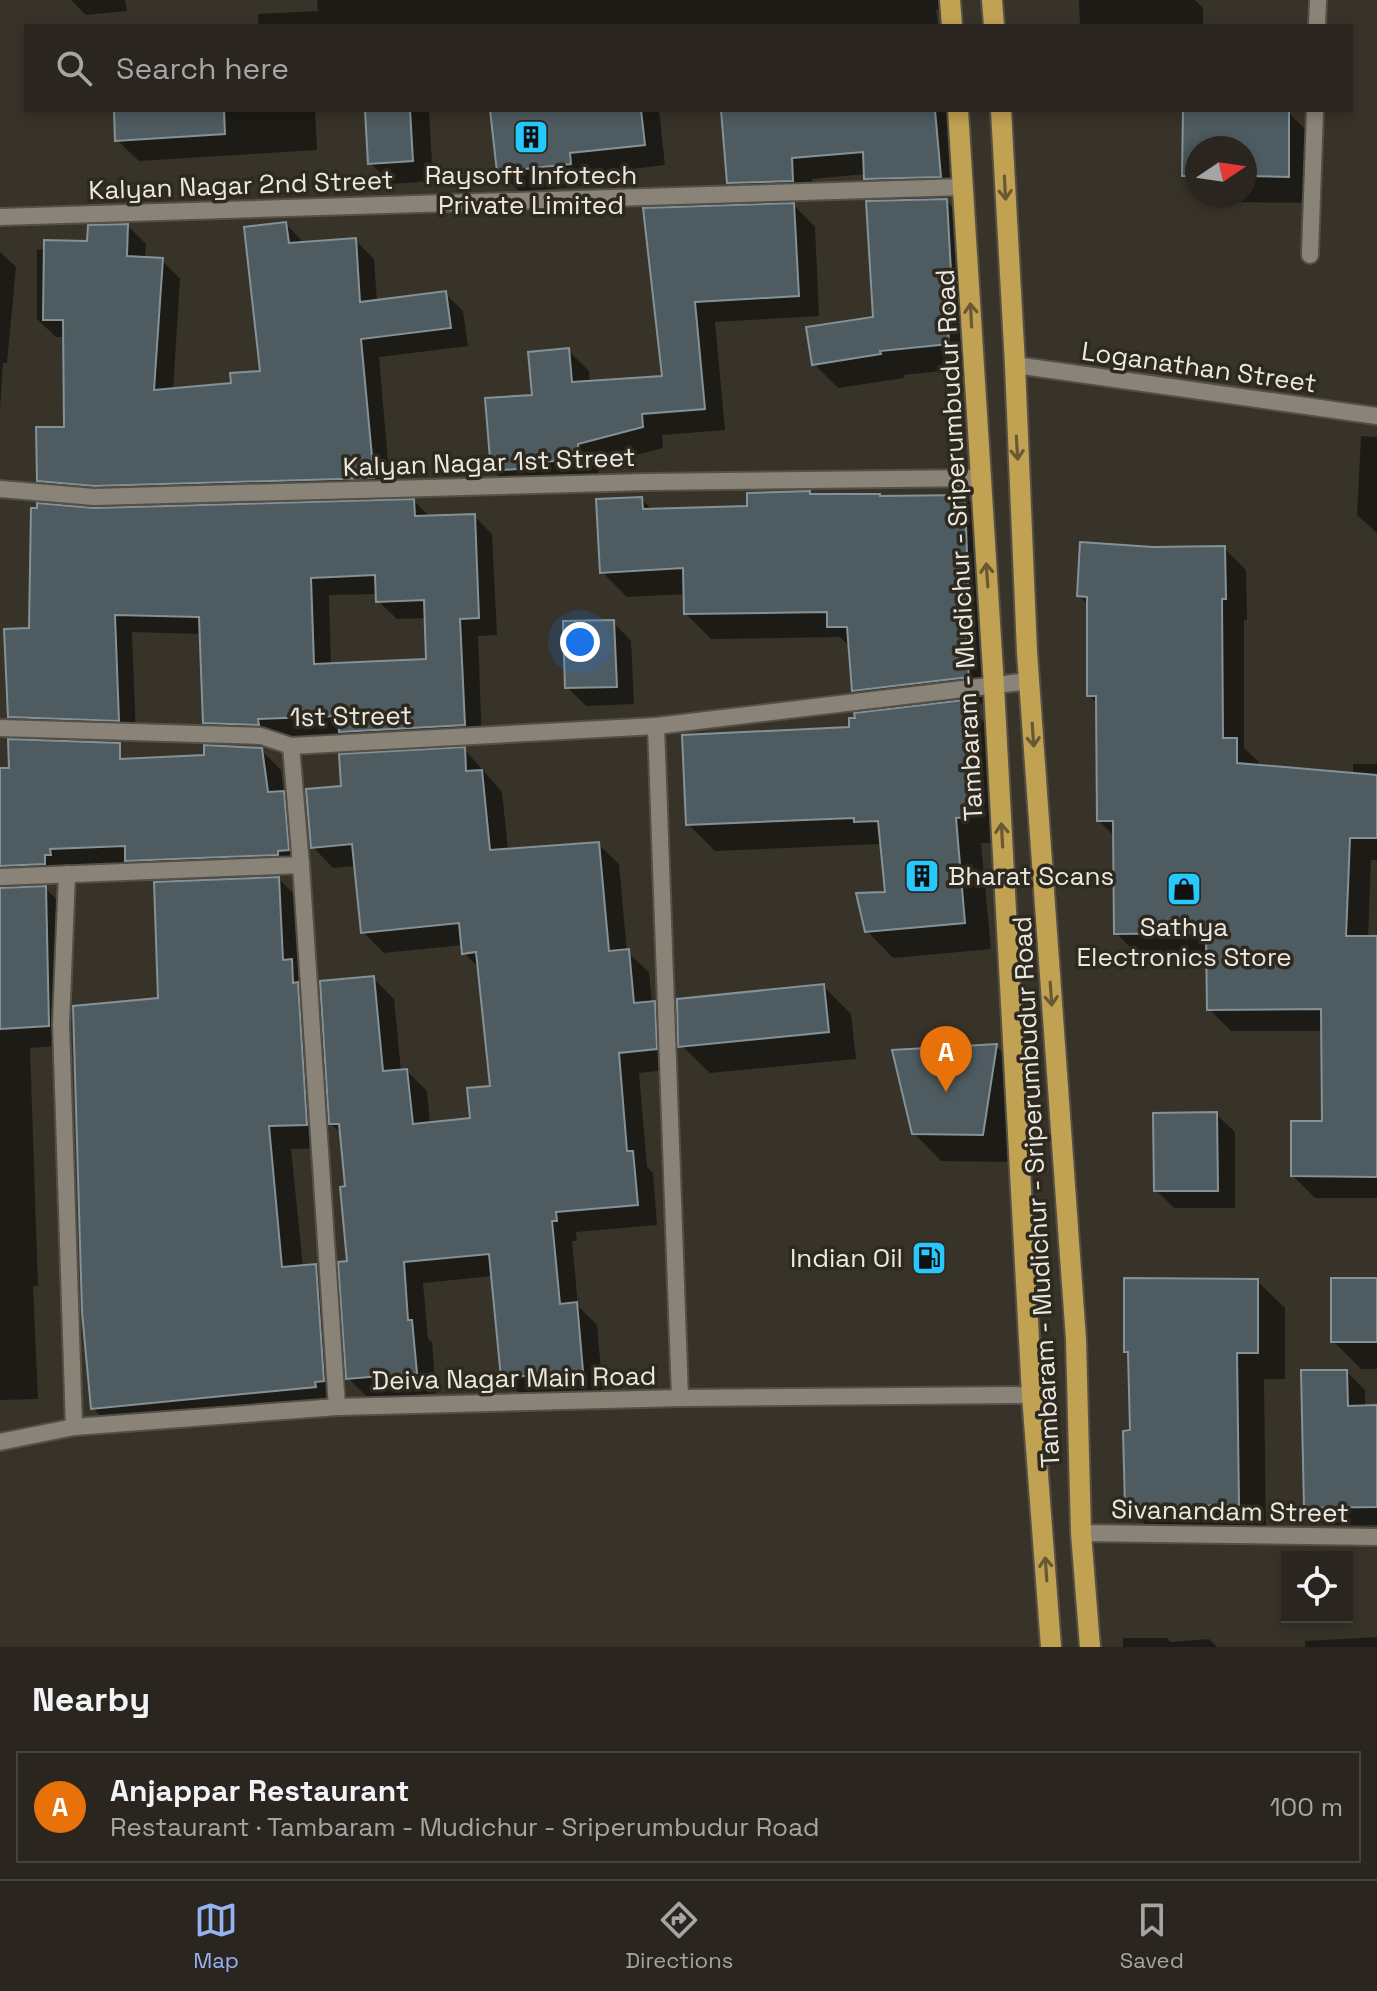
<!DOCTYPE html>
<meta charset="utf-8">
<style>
body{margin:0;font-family:"Space Grotesk",sans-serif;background:#36322c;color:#f1f3f6}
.controls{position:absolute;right:24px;bottom:24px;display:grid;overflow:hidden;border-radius:0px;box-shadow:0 4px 12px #0003}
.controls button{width:72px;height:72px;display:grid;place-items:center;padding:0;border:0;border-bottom:2px solid #46433d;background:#2a261f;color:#f1f3f6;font:40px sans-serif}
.compass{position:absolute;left:1185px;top:136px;width:72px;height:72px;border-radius:50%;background:#2a261f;box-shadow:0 4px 12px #0003;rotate:77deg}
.you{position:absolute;left:580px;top:642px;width:28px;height:28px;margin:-20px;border:6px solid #fff;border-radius:50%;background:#1a73e8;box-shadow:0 0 0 12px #1a73e833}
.badge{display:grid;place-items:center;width:52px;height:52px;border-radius:50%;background:#95b2f1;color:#fff;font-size:26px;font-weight:700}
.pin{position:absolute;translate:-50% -66px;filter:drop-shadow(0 2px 4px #0008)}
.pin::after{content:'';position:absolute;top:42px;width:28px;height:24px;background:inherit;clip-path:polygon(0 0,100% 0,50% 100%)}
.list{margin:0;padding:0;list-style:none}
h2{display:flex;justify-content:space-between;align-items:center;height:104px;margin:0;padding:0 32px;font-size:34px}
h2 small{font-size:26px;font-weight:400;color:#a5a5a4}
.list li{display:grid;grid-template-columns:52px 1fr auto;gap:24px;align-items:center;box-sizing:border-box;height:112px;margin:0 16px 16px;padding:0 16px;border:2px solid #46433d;border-radius:0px}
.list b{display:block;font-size:30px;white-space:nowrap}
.list p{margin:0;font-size:26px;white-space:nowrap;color:#a5a5a4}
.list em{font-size:26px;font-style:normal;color:#a5a5a4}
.icon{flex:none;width:44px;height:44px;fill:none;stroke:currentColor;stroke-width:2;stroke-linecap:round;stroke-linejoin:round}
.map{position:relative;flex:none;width:1377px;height:1647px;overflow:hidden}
.search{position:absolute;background:#2a261f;box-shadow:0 4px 12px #0003;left:24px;right:24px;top:24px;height:88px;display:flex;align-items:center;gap:20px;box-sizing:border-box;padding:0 28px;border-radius:0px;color:#a5a5a4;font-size:30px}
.sheet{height:232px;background:#2a261f}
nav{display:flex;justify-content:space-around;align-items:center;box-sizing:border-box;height:112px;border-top:2px solid #46433d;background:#2a261f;font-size:22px;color:#a5a5a4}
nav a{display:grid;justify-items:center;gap:4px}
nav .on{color:#95b2f1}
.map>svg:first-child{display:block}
</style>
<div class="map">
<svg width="1377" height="1647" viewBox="0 0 1377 1647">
<rect width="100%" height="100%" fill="#383329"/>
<g fill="#0007" fill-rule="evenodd">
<polygon points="71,0 125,0 127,11 86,15"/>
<polygon points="317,0 954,0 955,8 936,10 938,26 258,26 258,14 318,11"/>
<polygon points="1079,0 1195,0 1203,8 1203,26 1080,26"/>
<polygon points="116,110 315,110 317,150 139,161 117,140"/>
<polygon points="367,110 429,110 433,181 392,184 370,163"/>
<polygon points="492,110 659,110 665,165 590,174 591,185 520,192 499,171"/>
<polygon points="723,110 954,110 962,197 943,198 971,225 972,368 903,375 904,378 838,388 814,364 875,319 890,202 866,178 866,174 812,179 813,202 791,202 815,227 819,316 715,322 725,430 662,435 663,448 598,465 599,479 514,492 493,470 534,396 568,350 589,371 590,383 664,378 645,210 753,207 729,182"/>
<polygon points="1185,112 1289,113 1316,140 1316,203 1212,202 1205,196 1245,196 1245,148 1197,148 1197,188 1184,175"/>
<polygon points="286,224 305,244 355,240 374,259 377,302 445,293 463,311 468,346 379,357 391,496 57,499 39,480 66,429 65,337 56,337 37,319 37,250 89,243 128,226 146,244 145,259 162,260 180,279 173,391 233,385 262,372"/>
<polygon points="0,252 16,267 7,363 3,363 0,409"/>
<polygon points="1361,436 1377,437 1377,533 1357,515"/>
<polygon points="812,496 965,497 990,522 993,702 967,705 990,728 995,843 981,843 991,949 893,958 867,931 887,894 883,849 878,844 715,851 688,824 876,713 854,690 851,648 840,637 711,639 686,614 685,594 627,597 602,572 641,499 653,510 749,508"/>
<path d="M 414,501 L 430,517 L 474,516 L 492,534 L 497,635 L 478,636 L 482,743 L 359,750 L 343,734 L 223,741 L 205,722 L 201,634 L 132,632 L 136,738 L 28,735 L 10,716 L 31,630 L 94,510 ZM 378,594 L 378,601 L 397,619 L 427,618 L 428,661 L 331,665 L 329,595 Z"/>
<polygon points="1224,548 1246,570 1247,620 1244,620 1244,748 1259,762 1259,767 1353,775 1353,764 1377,764 1377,860 1371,860 1368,938 1377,938 1377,1198 1315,1198 1293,1176 1324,1123 1323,1031 1231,1031 1209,1009 1208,954 1138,955 1116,933 1115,837 1099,821 1098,705 1089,695 1089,605 1079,596 1153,549"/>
<polygon points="613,622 631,641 634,704 586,706 567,687"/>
<polygon points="261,750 281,770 284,794 303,813 297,874 147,880 132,865 64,883 22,885 22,889 45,888 65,908 67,1045 30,1048 38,1286 33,1286 38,1399 0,1400 0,776"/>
<path d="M 465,750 L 502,792 L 508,850 L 598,844 L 619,864 L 627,952 L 649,972 L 652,1003 L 675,1024 L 676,1069 L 639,1073 L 647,1167 L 653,1173 L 657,1225 L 576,1232 L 577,1241 L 572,1241 L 578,1306 L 597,1325 L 603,1391 L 524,1398 L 503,1377 L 493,1276 L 423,1283 L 428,1339 L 432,1342 L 436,1393 L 369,1399 L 345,1375 L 347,1404 L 116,1432 L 93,1408 L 161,1000 L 279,879 L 302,902 L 316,1003 L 324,1011 L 373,978 L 394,999 L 401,1071 L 407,1071 L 427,1091 L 430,1124 L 473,1120 L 492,1088 L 480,969 L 464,953 L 463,945 L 384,953 L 363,932 L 356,866 L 333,868 L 313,847 L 343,787 ZM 328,1120 L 342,1135 L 347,1188 L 349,1263 L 342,1293 L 316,1266 L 303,1267 L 291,1149 L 330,1148 Z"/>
<polygon points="823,986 851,1014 856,1059 710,1073 682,1046"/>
<polygon points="996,1046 1023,1073 1010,1162 941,1161 914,1133"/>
<polygon points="1216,1114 1235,1132 1235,1208 1174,1208 1156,1190"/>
<polygon points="1377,1280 1377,1369 1361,1369 1333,1341"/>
<polygon points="1257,1281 1285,1308 1285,1379 1264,1379 1266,1531 1155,1534 1127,1506 1132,1432 1130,1355 1126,1351"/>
<polygon points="1347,1372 1365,1390 1365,1407 1377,1407 1377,1525 1324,1525 1306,1507"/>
<polygon points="1377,1637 1377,1647 1305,1647 1305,1641"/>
<polygon points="1123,1638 1167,1638 1170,1642 1209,1639 1217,1647 1123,1647"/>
</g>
<g fill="#4e5b60" stroke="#849298" stroke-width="2" fill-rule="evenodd">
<polygon points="114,110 224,110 225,134 115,141"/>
<polygon points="365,110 410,110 413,161 368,164"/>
<polygon points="490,110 641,110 645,145 570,153 571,164 497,172"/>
<polygon points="721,110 935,110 941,177 864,179 863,152 792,158 793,181 727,183"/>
<polygon points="1183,110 1289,111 1289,177 1245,176 1245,148 1197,148 1197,176 1182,176"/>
<polygon points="947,199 953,308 947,309 949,344 880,351 881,354 812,365 806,327 873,317 866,201"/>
<polygon points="794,203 799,296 695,302 705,409 642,414 643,427 578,444 579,459 529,463 530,468 491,471 485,398 532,395 528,352 569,348 572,382 662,376 643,208"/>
<polygon points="286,222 289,243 356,238 360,302 446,291 451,328 361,339 374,478 94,486 37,481 36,427 64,427 63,320 43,320 44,240 87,241 88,225 128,224 127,256 163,258 154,390 231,383 230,373 260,371 244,227"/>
<polygon points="810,491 810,494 880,494 880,496 965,495 969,615 964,615 969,677 852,691 847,627 827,627 827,612 684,614 683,568 600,573 596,499 642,497 643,509 747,506 747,493"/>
<path d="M 414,499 L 415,516 L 475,514 L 479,618 L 460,619 L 465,725 L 339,732 L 338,716 L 258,719 L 259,725 L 203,723 L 199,617 L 115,615 L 119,721 L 8,717 L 4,629 L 29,628 L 31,508 L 37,508 L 37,503 L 94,508 ZM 375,575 L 376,602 L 424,600 L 426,659 L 314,664 L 311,578 Z"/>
<polygon points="1080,542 1153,547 1225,546 1226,599 1222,599 1223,738 1237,738 1237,763 1377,775 1377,838 1350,838 1346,936 1377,936 1377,1177 1291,1176 1291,1121 1322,1121 1321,1009 1207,1010 1206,933 1114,934 1113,821 1097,821 1096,696 1087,696 1087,597 1077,596"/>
<polygon points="614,620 617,687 565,688 563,621"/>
<polygon points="964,700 970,817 956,818 965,923 865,932 856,893 885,892 878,821 854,822 854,818 686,825 682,735 849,727 849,718 855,718 854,713"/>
<polygon points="8,739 120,743 120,759 204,755 204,745 262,748 268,792 284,791 289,850 278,851 278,855 125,861 125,846 50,849 51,855 45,855 45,864 0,866 0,768 9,768"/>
<polygon points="465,747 466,771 482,770 490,850 599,842 609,951 629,949 634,1003 655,1001 657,1049 619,1053 627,1151 633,1151 638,1205 556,1212 557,1221 552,1221 560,1304 577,1302 583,1371 501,1378 489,1254 404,1262 408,1320 412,1320 417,1373 346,1379 338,1262 347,1261 340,1187 345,1186 339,1124 329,1124 320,981 374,976 383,1071 407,1069 413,1124 470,1118 467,1088 490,1086 476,952 462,954 459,923 361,933 352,844 311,848 306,789 341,786 339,754"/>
<polygon points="279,877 283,960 292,959 293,983 298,982 307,1125 269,1126 282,1267 316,1264 324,1381 315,1382 316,1387 91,1409 82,1312 73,1006 158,998 154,882"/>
<polygon points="46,886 49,1026 0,1029 0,888"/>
<polygon points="824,984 829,1032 678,1047 677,999"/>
<polygon points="997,1044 983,1135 912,1134 892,1050"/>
<polygon points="1217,1112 1218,1191 1154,1191 1153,1113"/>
<polygon points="1124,1278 1258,1279 1258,1353 1237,1353 1239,1505 1125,1507 1123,1431 1130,1430 1128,1352 1124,1352"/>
<rect x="1331" y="1278" width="46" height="64"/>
<polygon points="1301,1370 1347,1370 1348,1406 1377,1405 1377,1507 1304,1508"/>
</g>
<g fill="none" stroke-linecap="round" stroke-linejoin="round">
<g stroke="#545047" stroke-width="20">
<g id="minor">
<polyline points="1317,26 1318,0"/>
<polyline points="0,217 964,187"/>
<polyline points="1310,255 1315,110"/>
<polyline points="1015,365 1377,416"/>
<polyline points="0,489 94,497 647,482 980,478"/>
<polyline points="656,726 680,1398"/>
<polyline points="0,728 261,736 291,746 656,726 1029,681"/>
<polyline points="301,865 337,1407"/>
<polyline points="67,874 61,1024 74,1427"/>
<polyline points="0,877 301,865 291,746"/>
<polyline points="0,1442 74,1427 337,1407 680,1398 1032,1395"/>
<polyline points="1081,1533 1377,1537"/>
</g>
</g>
<g stroke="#545047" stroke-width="24">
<g id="primary">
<polyline points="950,0 952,26"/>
<polyline points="992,0 994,26"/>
<polyline points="958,110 994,687 1032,1395 1051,1647"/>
<polyline points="1001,110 1015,365 1027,652 1076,1340 1081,1533 1090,1647"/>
</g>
</g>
<use href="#minor" stroke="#8a8478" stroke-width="16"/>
<use href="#primary" stroke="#c1a152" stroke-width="20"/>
</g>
<defs><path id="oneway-shaft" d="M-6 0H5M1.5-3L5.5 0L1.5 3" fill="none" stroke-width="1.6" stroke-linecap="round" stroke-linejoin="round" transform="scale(2)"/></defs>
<g stroke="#695933">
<use href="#oneway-shaft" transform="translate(1005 188) rotate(87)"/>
<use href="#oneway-shaft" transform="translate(971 315) rotate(-93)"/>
<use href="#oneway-shaft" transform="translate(1017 448) rotate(87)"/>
<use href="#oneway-shaft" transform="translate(987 575) rotate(-94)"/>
<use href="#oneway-shaft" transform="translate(1033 735) rotate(86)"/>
<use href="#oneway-shaft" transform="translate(1002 835) rotate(-93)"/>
<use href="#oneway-shaft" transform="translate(1051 994) rotate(86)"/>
<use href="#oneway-shaft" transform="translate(1046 1569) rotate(-94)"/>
</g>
<defs>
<g id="building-square" transform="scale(1.8)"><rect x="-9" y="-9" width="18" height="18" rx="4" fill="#25c9fe" stroke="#2e291f"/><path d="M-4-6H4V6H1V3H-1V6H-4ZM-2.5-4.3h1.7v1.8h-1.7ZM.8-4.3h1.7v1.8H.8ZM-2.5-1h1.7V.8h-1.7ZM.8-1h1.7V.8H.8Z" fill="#111"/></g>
<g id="shop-square" transform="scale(1.8)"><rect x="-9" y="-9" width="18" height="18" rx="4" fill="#25c9fe" stroke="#2e291f"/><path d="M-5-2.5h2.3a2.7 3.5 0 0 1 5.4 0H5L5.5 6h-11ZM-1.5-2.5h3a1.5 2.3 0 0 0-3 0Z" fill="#111"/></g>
<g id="fuel-square" transform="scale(1.8)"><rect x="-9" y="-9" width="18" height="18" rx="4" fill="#25c9fe" stroke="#2e291f"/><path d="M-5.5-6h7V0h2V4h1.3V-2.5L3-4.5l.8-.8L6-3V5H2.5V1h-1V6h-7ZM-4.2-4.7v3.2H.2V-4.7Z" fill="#111"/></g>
</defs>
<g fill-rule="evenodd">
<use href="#building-square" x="531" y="137"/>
<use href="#building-square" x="922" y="876"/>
<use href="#shop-square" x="1184" y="889"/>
<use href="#fuel-square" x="929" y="1258"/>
</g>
<g text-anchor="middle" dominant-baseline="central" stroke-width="7" stroke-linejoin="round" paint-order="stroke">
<g font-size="26" fill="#ebe8e2" stroke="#2e291f">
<text x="531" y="175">Raysoft Infotech<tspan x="531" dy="30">Private Limited</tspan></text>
<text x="948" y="876" text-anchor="start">Bharat Scans</text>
<text x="1184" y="927">Sathya<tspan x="1184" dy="30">Electronics Store</tspan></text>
<text x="903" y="1258" text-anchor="end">Indian Oil</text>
</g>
<g font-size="26" fill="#ebe8e2" stroke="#2e291f">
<text transform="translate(241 185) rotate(-2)">Kalyan Nagar 2nd Street</text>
<text transform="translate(1199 367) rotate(8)">Loganathan Street</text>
<text transform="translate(489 462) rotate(-2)">Kalyan Nagar 1st Street</text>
<text transform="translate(959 545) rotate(-93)">Tambaram - Mudichur - Sriperumbudur Road</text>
<text transform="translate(351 716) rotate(-1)">1st Street</text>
<text transform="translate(1036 1192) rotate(-93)">Tambaram - Mudichur - Sriperumbudur Road</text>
<text transform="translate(514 1378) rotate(-1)">Deiva Nagar Main Road</text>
<text transform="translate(1230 1511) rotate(1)">Sivanandam Street</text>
</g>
</g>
</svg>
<div class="controls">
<button><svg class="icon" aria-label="locate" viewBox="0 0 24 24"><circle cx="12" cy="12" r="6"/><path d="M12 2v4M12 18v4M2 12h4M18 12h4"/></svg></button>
</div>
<svg class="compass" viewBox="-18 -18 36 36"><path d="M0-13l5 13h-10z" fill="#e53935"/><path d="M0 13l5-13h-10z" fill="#a5a5a4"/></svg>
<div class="you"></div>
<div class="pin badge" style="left:946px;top:1092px;background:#e8710a">A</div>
<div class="search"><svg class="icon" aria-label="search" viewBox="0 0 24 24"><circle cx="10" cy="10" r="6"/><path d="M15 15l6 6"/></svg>Search here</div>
</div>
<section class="sheet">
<h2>Nearby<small></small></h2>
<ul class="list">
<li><span class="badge" style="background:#e8710a">A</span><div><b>Anjappar Restaurant</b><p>Restaurant · Tambaram - Mudichur - Sriperumbudur Road</p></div><em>100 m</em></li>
</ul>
</section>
<nav>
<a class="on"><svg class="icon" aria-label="map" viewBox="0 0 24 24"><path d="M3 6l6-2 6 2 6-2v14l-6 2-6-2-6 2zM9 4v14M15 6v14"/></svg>Map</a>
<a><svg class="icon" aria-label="directions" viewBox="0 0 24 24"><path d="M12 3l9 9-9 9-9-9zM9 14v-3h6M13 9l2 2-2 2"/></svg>Directions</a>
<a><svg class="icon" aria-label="saved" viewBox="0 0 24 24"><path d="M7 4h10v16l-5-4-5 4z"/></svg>Saved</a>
</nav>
